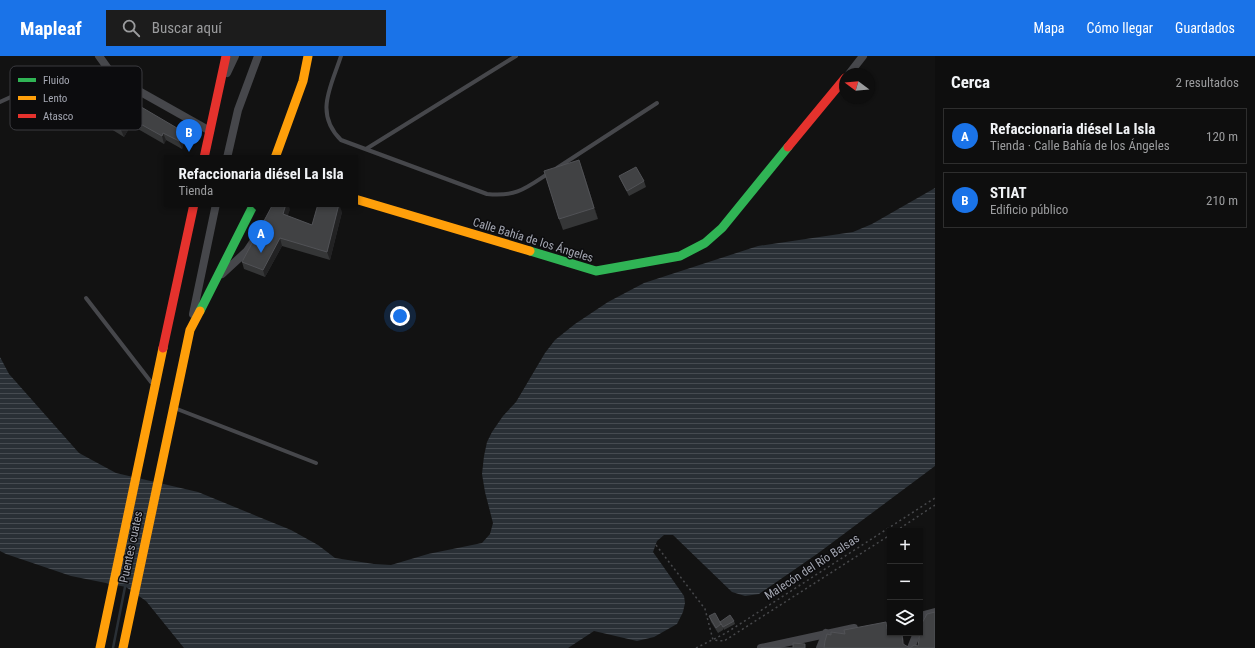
<!DOCTYPE html>
<html lang="es">
<meta charset="utf-8">
<style>
body{margin:0;font-family:"Roboto Condensed",sans-serif;background:#1c1c1c;color:#f1f3f6}
.controls{position:absolute;right:12px;bottom:12px;display:grid;overflow:hidden;border-radius:0px;box-shadow:0 1px 3px #0004}
.controls button{width:36px;height:36px;display:grid;place-items:center;padding:0;border:0;border-bottom:1px solid #2e2e2e;background:#0e0e0e;color:#f1f3f6;font:20px sans-serif}
.compass{position:absolute;left:839px;top:12px;width:36px;height:36px;border-radius:50%;background:#0e0e0e;box-shadow:0 1px 3px #0004;rotate:286deg}
.you{position:absolute;left:400px;top:260px;width:14px;height:14px;margin:-10px;border:3px solid #fff;border-radius:50%;background:#1a73e8;box-shadow:0 0 0 6px #1a73e833}
.badge{display:grid;place-items:center;width:26px;height:26px;border-radius:50%;background:#1a73e8;color:#fff;font-size:13px;font-weight:700}
.pin{position:absolute;translate:-50% -33px;filter:drop-shadow(0 1px 2px #0008)}
.pin::after{content:'';position:absolute;top:21px;width:14px;height:12px;background:inherit;clip-path:polygon(0 0,100% 0,50% 100%)}
.popup{position:absolute;left:164px;top:99px;width:194px;height:52px;box-sizing:border-box;display:grid;place-content:center;border-radius:0px;background:#0e0e0e;filter:drop-shadow(0 1px 3px #0005);font-size:13px;white-space:nowrap;color:#9b9c9e}
.popup b{font-size:15px;color:#f1f3f6}
.popup::after{content:'';position:absolute;left:50%;top:100%;margin-left:-8px;border:8px solid transparent;border-top-color:#0e0e0e}
.list{margin:0;padding:0;list-style:none}
h2{display:flex;justify-content:space-between;align-items:center;height:52px;margin:0;padding:0 16px;font-size:17px}
h2 small{font-size:13px;font-weight:400;color:#9b9c9e}
.list li{display:grid;grid-template-columns:26px 1fr auto;gap:12px;align-items:center;box-sizing:border-box;height:56px;margin:0 8px 8px;padding:0 8px;border:1px solid #2e2e2e;border-radius:0px}
.list b{display:block;font-size:15px;white-space:nowrap}
.list p{margin:0;font-size:13px;white-space:nowrap;color:#9b9c9e}
.list em{font-size:13px;font-style:normal;color:#9b9c9e}
.icon{flex:none;width:22px;height:22px;fill:none;stroke:currentColor;stroke-width:2;stroke-linecap:round;stroke-linejoin:round}
.map{position:relative;flex:none;width:935px;height:592px;overflow:hidden}
header{display:flex;align-items:center;gap:24px;box-sizing:border-box;height:56px;padding:0 20px;background:#1a73e8;color:#fff}
header strong{font-size:19px}
nav{display:flex;gap:22px;margin-inline-start:auto;font-size:14px}
.search{width:280px;height:36px;background:#1c1c1c;display:flex;align-items:center;gap:10px;box-sizing:border-box;padding:0 14px;border-radius:0px;color:#9b9c9e;font-size:15px}
main{display:flex}
aside{flex:1;background:#0e0e0e}
.map>svg:first-child{display:block}
</style>
<header>
<strong>Mapleaf</strong>
<div class="search"><svg class="icon" aria-label="search" viewBox="0 0 24 24"><circle cx="10" cy="10" r="6"/><path d="M15 15l6 6"/></svg>Buscar aquí</div>
<nav><a>Mapa</a><a>Cómo llegar</a><a>Guardados</a></nav>
</header>
<main>
<div class="map">
<svg width="935" height="592" viewBox="0 0 935 592">
<defs>
<pattern id="water-rules" width="6" height="5" patternUnits="userSpaceOnUse"><rect width="6" height="5" fill="#2a3036"/><path d="M0 2.5h6" fill="none" stroke="#464b51"/></pattern>
</defs>
<rect width="100%" height="100%" fill="#121212"/>
<polygon fill="url(#water-rules)" points="935,132 935,410 817,498 759,538 745,540 732,536 673,479 664,479 657,485 653,496 684,540 685,547 683,556 677,568 654,581 637,585 594,575 568,592 184,592 146,545 126,531 71,520 6,498 0,495 0,301 9,318 79,397 116,417 198,436 291,474 318,489 335,502 374,508 391,509 428,498 482,487 490,478 493,467 485,436 482,418 484,400 487,386 492,376 503,360 516,346 545,297 555,284 575,268 608,246 644,227 758,190 853,176 872,168"/>
<g fill="none" stroke-linecap="round" stroke-linejoin="round">
<polyline stroke="#2a3036" stroke-width="2.5" points="113,592 125,531"/>
<g stroke="#48494c" stroke-width="1.5" stroke-dasharray="2 3" stroke-linecap="butt">
<polyline points="896,475 935,449"/>
<polyline points="656,489 705,553 713,584 724,585 890,479"/>
<polyline points="696,592 726,577 935,442"/>
</g>
<g stroke="#46474b" stroke-width="4">
<path d="M 341,0 C 331,31 314,57 341,84 L 487,138 C 517,141 526,132 549,117"/>
<polyline points="0,46 46,25"/>
<polyline points="366,93 516,0"/>
<polyline points="557,112 657,47"/>
<polyline points="86,242 151,326"/>
<polyline points="177,353 316,407"/>
</g>
<g stroke="#46474b" stroke-width="8">
<polyline points="99,0 114,21 210,75"/>
<polyline points="227,17 235,0"/>
<polyline points="849,18 863,0"/>
<polyline points="227,102 238,54 258,0"/>
<polyline points="222,218 247,195 253,186"/>
<polyline points="193,258 216,148"/>
<polyline points="920,560 935,556"/>
<polyline points="920,570 924,560"/>
<polyline points="761,592 854,572"/>
<polyline points="820,592 826,577"/>
<polyline points="911,592 917,577"/>
</g>
<g stroke="#30b455" stroke-width="9">
<polyline points="530,195 596,215 680,200 705,187 722,172 788,91"/>
<polyline points="200,255 254,148"/>
</g>
<g stroke="#ff9f0a" stroke-width="9">
<polyline points="275,102 303,25 308,0"/>
<polyline points="355,143 530,195"/>
<polyline points="100,592 163,292"/>
<polyline points="123,592 190,274 200,255"/>
</g>
<g stroke="#e5322d" stroke-width="9">
<polyline points="788,91 845,22"/>
<polyline points="204,102 226,0"/>
<polyline points="163,292 194,148"/>
</g>
</g>
<g fill="#353637">
<polygon points="117,53 185,83 182,93 166,84 164,88 131,69 124,81 111,73 108,65"/>
<polygon points="583,115 598,163 563,174 559,163"/>
<polygon points="619,120 644,125 646,131 629,140 621,125"/>
<polygon points="290,153 287,160 312,169 342,156 330,204 282,190 265,221 244,213 242,206"/>
<polygon points="709,560 720,566 734,565 735,568 724,574 723,572 723,574 718,577 711,566"/>
</g>
<g fill="#222223">
<polygon points="128,61 131,69 124,81 121,74"/>
<polygon points="182,75 185,83 182,93 179,85"/>
<polygon points="163,77 166,84 164,88 162,80"/>
<polygon points="579,104 583,115 598,163 594,152"/>
<polygon points="286,148 288,148 290,153 286,166 283,158"/>
<polygon points="339,148 342,156 330,204 327,196"/>
<polygon points="280,182 282,190 265,221 263,214"/>
<polygon points="902,578 904,584 905,592 903,588"/>
</g>
<g fill="#414244" stroke="#515256">
<polygon points="131,45 182,75 179,85 163,77 162,80 128,61 121,74 108,65 117,53"/>
<polygon points="579,104 594,152 559,163 544,115"/>
<polygon points="636,111 644,125 627,135 619,120"/>
<polygon points="273,148 286,148 283,158 312,169 318,148 339,148 327,196 280,182 263,214 242,206"/>
<polygon points="935,556 935,592 824,592 825,585 827,578 831,579 831,576 845,578 844,574 886,566 887,573 890,572 890,577 899,577 900,579 902,578 903,588 910,592 914,589 918,590 921,569 927,558"/>
<polygon points="715,557 721,568 716,572 709,560"/>
<polygon points="730,559 734,565 723,571 720,566"/>
<polygon points="793,587 805,588 805,592 761,592 793,592"/>
</g>
<g text-anchor="middle" dominant-baseline="central" stroke-width="3" stroke-linejoin="round" paint-order="stroke">
<g font-size="12" fill="#a4a7b2" stroke="#0c0c0e">
<text transform="translate(533 184) rotate(17)">Calle Bahía de los Ángeles</text>
<text transform="translate(131 491) rotate(-78)">Puentes cuates</text>
<text transform="translate(812 511) rotate(-33)">Malecón del Río Balsas</text>
</g>
</g>
<rect x="10" y="10" width="132" height="64" rx="6" fill="#0c0c0e" stroke="#3a3a3f" stroke-width="1"/>
<rect x="18" y="22" width="18" height="4" fill="#30b455"/>
<rect x="18" y="40" width="18" height="4" fill="#ff9f0a"/>
<rect x="18" y="58" width="18" height="4" fill="#e5322d"/>
<g font-size="11" fill="#a4a7b2">
<text x="43" y="28">Fluido</text>
<text x="43" y="46">Lento</text>
<text x="43" y="64">Atasco</text>
</g>
</svg>
<div class="controls">
<button>+</button>
<button>−</button>
<button><svg class="icon" aria-label="layers" viewBox="0 0 24 24"><path d="M12 4l9 5-9 5-9-5zM3 14l9 5 9-5"/></svg></button>
</div>
<svg class="compass" viewBox="-18 -18 36 36"><path d="M0-13l5 13h-10z" fill="#e53935"/><path d="M0 13l5-13h-10z" fill="#9b9c9e"/></svg>
<div class="you"></div>
<div class="pin badge" style="left:261px;top:197px">A</div>
<div class="popup"><b>Refaccionaria diésel La Isla</b>Tienda</div>
<div class="pin badge" style="left:189px;top:96px">B</div>
</div>
<aside>
<h2>Cerca<small>2 resultados</small></h2>
<ul class="list">
<li><span class="badge">A</span><div><b>Refaccionaria diésel La Isla</b><p>Tienda · Calle Bahía de los Ángeles</p></div><em>120 m</em></li>
<li><span class="badge">B</span><div><b>STIAT</b><p>Edificio público</p></div><em>210 m</em></li>
</ul>
</aside>
</main>
